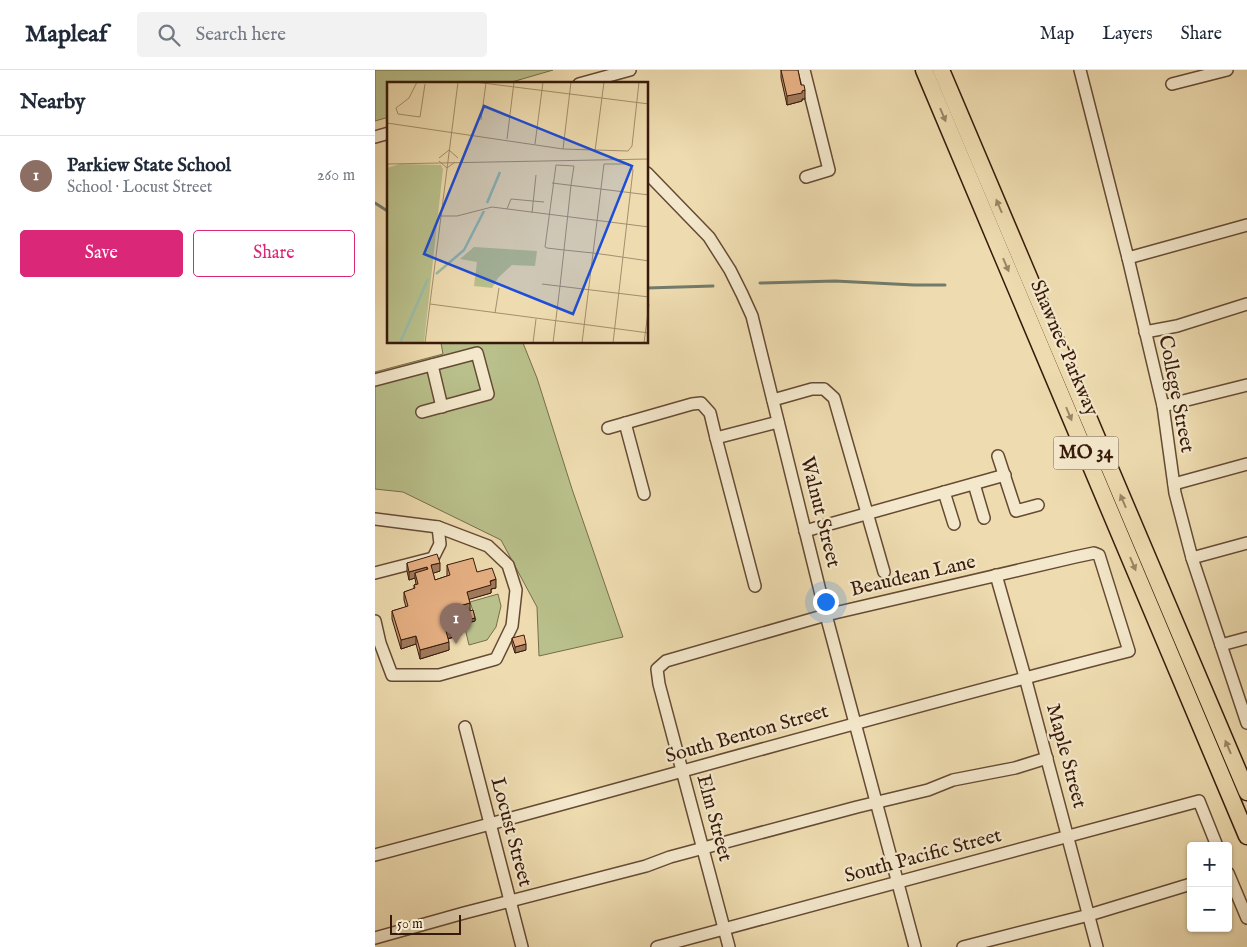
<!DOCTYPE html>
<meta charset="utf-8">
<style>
body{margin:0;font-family:"IM FELL English",serif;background:#f2f2f3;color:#1f2937}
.controls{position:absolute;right:15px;bottom:15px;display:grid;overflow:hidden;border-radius:5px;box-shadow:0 1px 4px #0004}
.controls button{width:45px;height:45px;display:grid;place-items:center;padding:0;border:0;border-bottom:1px solid #e0e1e3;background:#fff;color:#1f2937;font:25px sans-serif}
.scale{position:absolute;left:15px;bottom:12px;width:71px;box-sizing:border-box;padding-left:5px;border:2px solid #371a0b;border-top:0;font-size:14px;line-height:18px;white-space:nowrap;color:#371a0b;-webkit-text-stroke:4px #f4e8cc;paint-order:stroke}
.you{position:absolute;left:450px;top:531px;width:18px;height:18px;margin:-12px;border:4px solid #fff;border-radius:50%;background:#1a73e8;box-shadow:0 0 0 8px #1a73e833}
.badge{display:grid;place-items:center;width:32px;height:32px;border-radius:50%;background:#db2777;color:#fff;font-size:16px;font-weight:700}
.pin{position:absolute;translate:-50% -41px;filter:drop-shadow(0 1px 2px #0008)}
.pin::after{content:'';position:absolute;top:26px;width:18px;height:15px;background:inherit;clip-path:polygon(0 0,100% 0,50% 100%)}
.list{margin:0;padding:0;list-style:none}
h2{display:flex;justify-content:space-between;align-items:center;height:65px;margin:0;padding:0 20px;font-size:21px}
h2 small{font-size:16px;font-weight:400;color:#747a83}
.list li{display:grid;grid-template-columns:32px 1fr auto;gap:15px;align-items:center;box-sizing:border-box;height:80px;padding:0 20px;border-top:1px solid #e0e1e3}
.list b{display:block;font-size:19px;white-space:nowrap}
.list p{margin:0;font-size:16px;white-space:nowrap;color:#747a83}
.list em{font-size:16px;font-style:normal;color:#747a83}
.actions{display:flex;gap:10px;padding:15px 20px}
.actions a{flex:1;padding:11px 0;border:1px solid #db2777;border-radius:5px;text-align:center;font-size:18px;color:#db2777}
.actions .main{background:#db2777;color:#fff}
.icon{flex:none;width:28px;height:28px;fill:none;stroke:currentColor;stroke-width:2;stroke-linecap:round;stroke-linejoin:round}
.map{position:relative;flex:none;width:872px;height:877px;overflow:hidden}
header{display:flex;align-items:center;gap:30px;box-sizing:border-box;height:70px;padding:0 25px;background:#fff;border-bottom:1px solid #e0e1e3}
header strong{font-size:24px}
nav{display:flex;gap:28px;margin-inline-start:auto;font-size:18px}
.search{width:350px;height:45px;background:#f2f2f3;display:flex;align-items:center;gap:12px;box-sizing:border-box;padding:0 18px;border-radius:5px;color:#747a83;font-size:19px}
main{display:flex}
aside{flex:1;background:#fff}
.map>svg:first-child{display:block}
</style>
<header>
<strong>Mapleaf</strong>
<div class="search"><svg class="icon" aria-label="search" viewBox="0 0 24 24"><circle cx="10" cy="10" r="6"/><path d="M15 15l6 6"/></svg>Search here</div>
<nav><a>Map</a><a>Layers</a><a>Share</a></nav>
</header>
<main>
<aside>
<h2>Nearby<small></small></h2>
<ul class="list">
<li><span class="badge" style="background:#8d6e63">1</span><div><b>Parkiew State School</b><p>School · Locust Street</p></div><em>260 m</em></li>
</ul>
<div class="actions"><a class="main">Save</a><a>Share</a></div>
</aside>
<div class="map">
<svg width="872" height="877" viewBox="0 0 872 877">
<rect width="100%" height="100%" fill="#eedcb0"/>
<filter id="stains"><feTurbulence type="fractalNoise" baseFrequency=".004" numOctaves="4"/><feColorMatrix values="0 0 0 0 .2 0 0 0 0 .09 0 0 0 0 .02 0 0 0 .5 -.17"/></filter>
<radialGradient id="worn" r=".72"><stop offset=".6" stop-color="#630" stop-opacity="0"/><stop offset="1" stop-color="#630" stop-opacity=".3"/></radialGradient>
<g fill="#b9c08b" stroke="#786d4b">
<polygon points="0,0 178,0 130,14 14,14 14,47 0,51"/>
<polygon points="66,273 148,273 162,308 197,419 248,567 164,586 162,537 126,470 28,422 0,419 0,302 68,284"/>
<polygon points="123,524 126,536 121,557 112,570 94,575 89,554 101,550 95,532"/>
</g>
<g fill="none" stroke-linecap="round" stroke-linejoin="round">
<g stroke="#727b6b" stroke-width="3">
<polyline points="0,133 14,142"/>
<polyline points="385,213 460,211 539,215 570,215"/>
<polyline points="272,218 338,216"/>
</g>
<g stroke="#654a34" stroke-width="14">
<g id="minor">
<polyline points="429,0 454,100 431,107"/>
<polyline points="705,0 753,188 788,336 800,423 817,488 872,653"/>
<polyline points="204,14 255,0"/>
<polyline points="797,14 852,0"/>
<polyline points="0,67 14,63"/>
<polyline points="272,103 334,167 355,200 367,224 377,246 451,545 540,877"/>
<polyline points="753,188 872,155"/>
<polyline points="770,262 802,256 872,234"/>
<polyline points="57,295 67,337"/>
<polyline points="0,310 102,283 113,324 47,342"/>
<polyline points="398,330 437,319 449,319 459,328 509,502"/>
<polyline points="788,336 872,315"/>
<polyline points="250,353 269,424"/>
<polyline points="233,358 317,334 326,333 335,343 341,368"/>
<polyline points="623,386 641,441 663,435"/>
<polyline points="599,414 609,448"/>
<polyline points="799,414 872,394"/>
<polyline points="569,422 579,454"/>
<polyline points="0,449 63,457 113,476 133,495 141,520 137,556 121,589 64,605 17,605 5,573 0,551"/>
<polyline points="430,461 630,405"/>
<polyline points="817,488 872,473"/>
<polyline points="0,503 58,488 65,474 63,457"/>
<polyline points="621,505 650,607 722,877"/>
<polyline points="380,516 341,368 403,352"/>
<polyline points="846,575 872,568"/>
<polyline points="90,657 147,877"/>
<path d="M 0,785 C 252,718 502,645 754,581 L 724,485 L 719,483 L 700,487 L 451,545 L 291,591 L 282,599 L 284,614 L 354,877"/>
<polyline points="853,803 872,848"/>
<polyline points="0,868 89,843 271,796 295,787 482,737 553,720 578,710 640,698 672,688"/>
<polyline points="282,877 824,731 842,776"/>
<polyline points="588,877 714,845 816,814"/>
</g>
</g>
<g stroke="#371a0b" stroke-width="19">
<g id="highway">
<polyline points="549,0 872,766"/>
<polyline points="566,0 872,722"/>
</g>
</g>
<use href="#minor" stroke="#f4e8cc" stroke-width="11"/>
<use href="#highway" stroke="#eedcb0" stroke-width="16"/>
</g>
<g fill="#c59670" stroke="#371a0b">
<polygon points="406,0 430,29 427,29 427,31 412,35 406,8"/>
<polygon points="32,493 65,501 58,503 60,510 72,506 72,495 102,502 121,518 116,519 116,523 94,529 95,541 100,551 88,554 86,547 86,554 85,554 86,565 73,569 74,580 45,589 41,574 26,579 17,549 17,541 31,537 29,530 29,522 39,519 39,515 41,514 40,508 34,510 32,501"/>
<polygon points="137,568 151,580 140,583 137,574"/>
</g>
<g fill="#a07a5b" stroke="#371a0b">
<polygon points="430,20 430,29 427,29 427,31 412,35 412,26"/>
<polygon points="65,493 65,501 56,504 56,495"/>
<polygon points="52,497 52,505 40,503 40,508 34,510 34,502"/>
<polygon points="121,509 121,518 116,519 116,523 92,530 92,522"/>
<polygon points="95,533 95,542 84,545 84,536"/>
<polygon points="86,546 86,554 83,555 83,547"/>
<polygon points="100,548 100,551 88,554 88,551"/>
<polygon points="86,556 86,565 71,569 71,561"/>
<polygon points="41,566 41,574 26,579 26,570"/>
<polygon points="74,572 74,580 45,589 45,580"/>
<polygon points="151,574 151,580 140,583 140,577"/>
</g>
<g fill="#e5af82" stroke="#371a0b">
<polygon points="406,0 423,0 426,15 429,15 430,20 427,21 427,23 412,26"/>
<polygon points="62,484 65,493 56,495 60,510 75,505 72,495 98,488 102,502 117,498 121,509 115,511 116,515 92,522 95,533 84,536 86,546 83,547 86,556 71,561 74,572 45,580 41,566 26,570 17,541 33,536 29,522 40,518 39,515 43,514 40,503 53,499 52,497 34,502 32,493"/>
<polygon points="98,540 100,548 88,551 86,544"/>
<polygon points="149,565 151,574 140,577 137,568"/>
</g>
<defs><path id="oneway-solid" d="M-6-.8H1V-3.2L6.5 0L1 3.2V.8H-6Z" transform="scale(1.25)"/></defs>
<g fill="#9c8566">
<use href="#oneway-solid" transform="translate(568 45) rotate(67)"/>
<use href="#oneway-solid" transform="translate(624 136) rotate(-113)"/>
<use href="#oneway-solid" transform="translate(631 195) rotate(67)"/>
<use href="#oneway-solid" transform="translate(694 344) rotate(67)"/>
<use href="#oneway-solid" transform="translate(748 431) rotate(-113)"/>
<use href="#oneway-solid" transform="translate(758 494) rotate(67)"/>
<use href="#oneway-solid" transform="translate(853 677) rotate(-113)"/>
</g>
<g text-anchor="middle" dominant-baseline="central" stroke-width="4.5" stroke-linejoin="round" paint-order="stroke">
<rect fill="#f4e8cc" stroke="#705845" stroke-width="1" x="678.5" y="366.5" width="65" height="33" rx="4"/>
<g font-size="19" font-weight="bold" fill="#371a0b">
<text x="711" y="383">MO 34</text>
</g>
<g font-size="20" fill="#371a0b" stroke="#f4e8cc">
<text transform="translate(689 278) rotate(67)">Shawnee Parkway</text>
<text transform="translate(801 324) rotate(79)">College Street</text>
<text transform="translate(445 442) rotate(76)">Walnut Street</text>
<text transform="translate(538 506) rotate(-13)">Beaudean Lane</text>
<text transform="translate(372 664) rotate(-16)">South Benton Street</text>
<text transform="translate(691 686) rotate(75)">Maple Street</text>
<text transform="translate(339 748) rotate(75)">Elm Street</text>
<text transform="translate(136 762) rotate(75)">Locust Street</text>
<text transform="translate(548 786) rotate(-15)">South Pacific Street</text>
</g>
</g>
<g transform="translate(12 12)">
<rect width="261" height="261" fill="#eedcb0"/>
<path d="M 13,82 L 54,83 L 56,87 L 37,261 L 0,261 L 0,86 ZM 87,165 L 150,169 L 148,184 L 125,183 L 111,196 L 105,206 L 87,204 L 90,180 L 73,177 Z" fill="#b9c08b"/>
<path fill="none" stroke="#99bcab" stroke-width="2.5" d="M 100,121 L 113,90M 49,192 L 77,168 L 97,129M 13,261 L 41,197"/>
<path fill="none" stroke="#a58e6e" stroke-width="1" d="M 30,0 L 22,16 L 9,26 L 11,32 L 33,35 L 38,2M 88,0 L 262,22M 94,38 L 99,1M 0,41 L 176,67 L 241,69 L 245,64 L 252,0M 120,57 L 127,0M 148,62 L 156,0M 176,67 L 184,0M 208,69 L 217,0M 52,76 L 62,68 L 71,76M 52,79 L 60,86 L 68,80M 0,82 L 262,77M 165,101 L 262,113M 120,127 L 124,117 L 157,120M 145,131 L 149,93M 54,134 L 70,134 L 105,125 L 262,145M 155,202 L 262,215M 43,222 L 262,251M 108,231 L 112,206M 38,261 L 71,0M 146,261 L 149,237M 166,261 L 173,204 L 177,168 L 184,103 L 187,84 L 169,83 L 158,165 L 160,166 L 177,168 L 206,171 L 221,173 L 262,179M 195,261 L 217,82 L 242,82 L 246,88 L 226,261M 257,261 L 262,222"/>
<path fill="#1d4ed8" fill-opacity="0.15" stroke="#1d4ed8" stroke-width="2.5" d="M 97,24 L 245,84 L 186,232 L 37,172 Z"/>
<rect width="261" height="261" fill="none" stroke="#371a0b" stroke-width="2.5"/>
</g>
<rect width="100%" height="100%" filter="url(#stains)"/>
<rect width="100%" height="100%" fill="url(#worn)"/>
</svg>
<div class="controls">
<button>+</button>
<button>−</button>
</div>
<div class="scale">50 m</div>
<div class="you"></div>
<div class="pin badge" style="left:81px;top:574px;background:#8d6e63">1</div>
</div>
</main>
